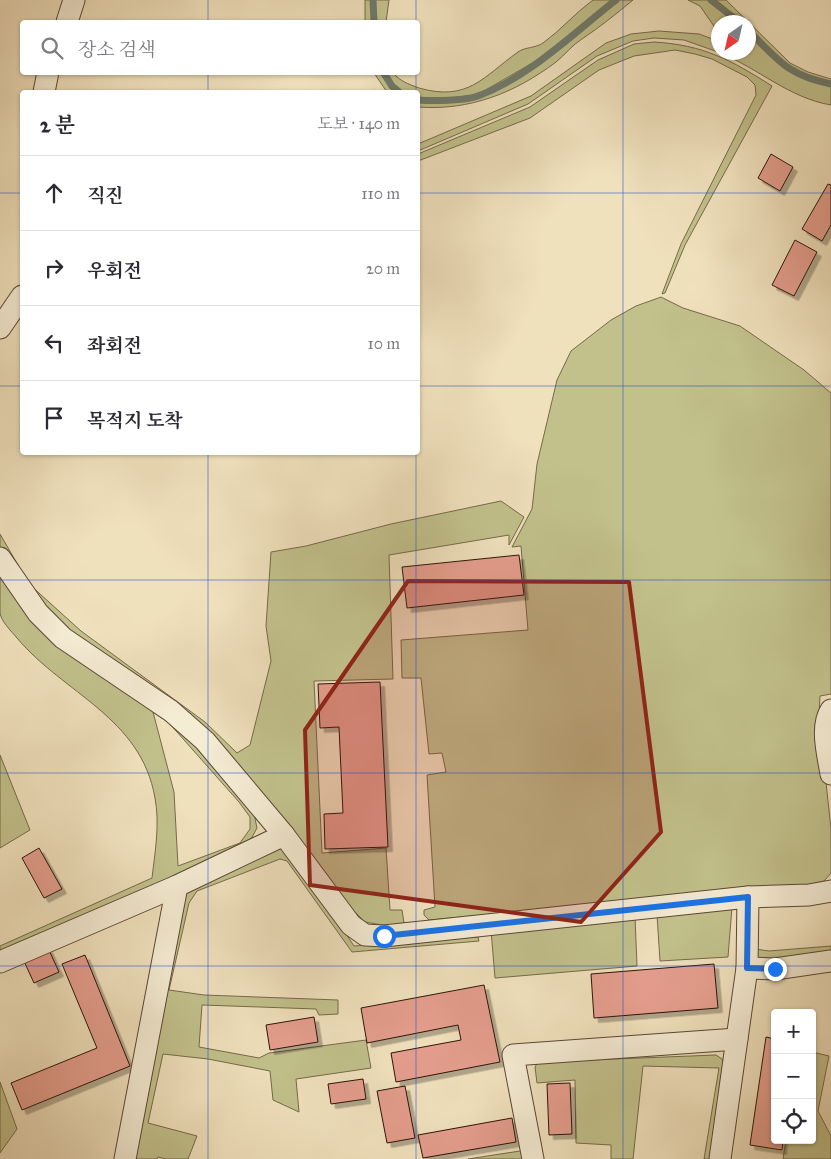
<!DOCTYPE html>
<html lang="ko">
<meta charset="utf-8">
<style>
body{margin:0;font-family:"IM FELL Great Primer","Noto Serif KR",serif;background:#f7f7f7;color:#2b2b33}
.controls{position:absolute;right:15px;bottom:15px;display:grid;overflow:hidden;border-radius:5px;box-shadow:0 1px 4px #0004}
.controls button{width:45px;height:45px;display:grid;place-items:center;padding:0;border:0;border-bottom:1px solid #e1e1e2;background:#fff;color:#2b2b33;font:25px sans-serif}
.compass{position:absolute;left:711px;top:15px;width:45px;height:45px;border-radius:50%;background:#fff;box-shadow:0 1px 4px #0004;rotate:214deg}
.stop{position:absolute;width:15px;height:15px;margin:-11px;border:4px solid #1a73e8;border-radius:50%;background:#fff}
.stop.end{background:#1a73e8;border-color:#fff;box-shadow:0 1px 5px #0008}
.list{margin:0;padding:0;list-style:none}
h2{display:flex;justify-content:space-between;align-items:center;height:65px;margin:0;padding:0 20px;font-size:21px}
h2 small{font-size:16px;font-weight:400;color:#7c7c81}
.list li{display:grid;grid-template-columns:32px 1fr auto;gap:15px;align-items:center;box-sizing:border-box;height:75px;padding:0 20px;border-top:1px solid #e1e1e2}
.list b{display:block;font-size:19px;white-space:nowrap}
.list em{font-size:16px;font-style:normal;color:#7c7c81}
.icon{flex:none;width:28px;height:28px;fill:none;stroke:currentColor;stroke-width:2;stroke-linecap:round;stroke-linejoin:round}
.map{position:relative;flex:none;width:831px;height:1159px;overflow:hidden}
.search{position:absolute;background:#fff;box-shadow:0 1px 4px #0004;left:20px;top:20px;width:400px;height:55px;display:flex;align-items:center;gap:12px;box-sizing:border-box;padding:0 18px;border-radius:5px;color:#7c7c81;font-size:19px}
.panel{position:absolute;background:#fff;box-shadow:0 1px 4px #0004;left:20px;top:90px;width:400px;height:365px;border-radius:5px}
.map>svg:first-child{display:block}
</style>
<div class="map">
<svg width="831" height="1159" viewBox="0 0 831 1159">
<defs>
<filter id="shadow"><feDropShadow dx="4.5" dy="4.5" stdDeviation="0" flood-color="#0004"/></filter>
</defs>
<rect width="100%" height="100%" fill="#f0e1bd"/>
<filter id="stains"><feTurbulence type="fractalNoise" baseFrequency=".004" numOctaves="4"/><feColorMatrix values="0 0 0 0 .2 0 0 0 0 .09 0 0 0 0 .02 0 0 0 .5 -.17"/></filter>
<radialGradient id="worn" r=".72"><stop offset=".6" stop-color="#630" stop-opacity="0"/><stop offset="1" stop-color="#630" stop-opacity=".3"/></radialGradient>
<g fill="#c2c18c" stroke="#766a4a" fill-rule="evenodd">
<rect x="365" y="0" width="7" height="22"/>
<polygon points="375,0 389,0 386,22 376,22"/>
<path d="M 593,0 L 613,0 L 541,58 L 477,95 L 437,99 L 418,99 L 418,92 C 398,92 395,89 385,73 L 393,73 C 400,81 408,84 419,88 C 468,102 483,77 518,52 C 525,47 536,48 543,43 C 561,30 575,13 593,0 Z"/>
<path d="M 619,0 L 633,0 C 616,14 600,27 582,39 C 572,45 565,55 556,62 C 515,93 469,111 418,107 L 418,102 L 437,103 L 478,98 L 543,61 Z"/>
<polygon points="688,0 708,0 736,22 718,22 718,32 700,6"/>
<polygon points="714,0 726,0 790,63 808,72 831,79 831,82 792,70 779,61 749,28 748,22 742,22"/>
<polygon points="659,31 699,34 718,41 718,52 684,40 654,38 633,41 597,56 528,104 418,151 418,144 531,96 606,43 631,34"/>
<path d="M 749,32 C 777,63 788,77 831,86 L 831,105 C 789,98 758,68 720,53 L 748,52 Z"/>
<path d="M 654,42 C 704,45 731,60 772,86 L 685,245 L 665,293 L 662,294 L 681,244 L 756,95 L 755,85 L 747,77 L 712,59 L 695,54 L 675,50 L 634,56 L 599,70 L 530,118 L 418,161 L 418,154 L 530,107 L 598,60 L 634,44 Z"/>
<polygon points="374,73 381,73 390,87 397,92 387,92"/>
<polygon points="661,297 683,308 740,326 804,370 831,393 831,694 820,696 819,717 831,829 831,873 824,881 808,885 429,920 424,915 424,910 435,907 427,775 446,772 442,753 429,754 421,678 402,678 401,640 528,630 521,546 512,547 532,509 537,464 557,380 571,351 611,320 636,306"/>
<polygon points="501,501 524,517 509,545 509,535 389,555 393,679 314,681 322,853 386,848 390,910 402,910 404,923 388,926 365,922 347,904 264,799 75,640 19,581 0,548 0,534 29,584 81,631 205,722 237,753 250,745 271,661 266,626 271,552 306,546 391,524"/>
<path d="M 0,571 L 188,735 L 254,814 L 257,828 L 250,841 L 242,847 L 0,953 L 0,946 L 152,878 C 155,852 160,824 155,798 C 141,717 64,694 17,638 C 11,631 1,621 0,613 C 0,600 0,584 0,571 ZM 153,712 L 169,723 L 239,802 L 250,817 L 250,829 L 240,843 L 178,866 L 174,792 Z"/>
<polygon points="0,755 30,830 0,848"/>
<polygon points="275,848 283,848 294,855 354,946 478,937 479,941 352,952 287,861 280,859 197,891 189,903 169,990 204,995 338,1000 338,1014 319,1015 316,1009 202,1005 199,1047 259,1058 269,1053 366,1040 371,1068 296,1079 299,1112 273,1100 270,1071 208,1059 163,1054 148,1123 197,1136 188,1159 166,1159 158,1157 157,1159 131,1159 185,891"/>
<polygon points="732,907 728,957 660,961 657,915"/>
<polygon points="635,917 637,966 495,978 491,930"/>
<polygon points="831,946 831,956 754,963 755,949 769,951"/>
<polygon points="812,1052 829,1056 818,1111 831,1136 831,1159 783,1159 786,1140 812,1140"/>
<polygon points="716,1055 722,1059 726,1067 715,1159 704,1159 719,1068 643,1066 633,1159 611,1159 611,1145 576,1143 575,1080 537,1083 535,1067 538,1062"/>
<polygon points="0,1082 17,1129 0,1153"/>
<polygon points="520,1151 531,1159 468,1159"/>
</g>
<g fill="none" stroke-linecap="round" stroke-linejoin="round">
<g stroke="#6e7a6c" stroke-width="7">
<polyline points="373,0 374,22"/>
<polyline points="711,0 739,22"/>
<path d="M 748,30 C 778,60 787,75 831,84"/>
<polyline points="383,72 392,86 399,92"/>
<path d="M 418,100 C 432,101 465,101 478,96 C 531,76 572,34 616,0"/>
</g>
</g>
<g fill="#e59e8e" stroke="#2b1408" filter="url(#shadow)">
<polygon points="771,154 793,167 780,191 758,178"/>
<polygon points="828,184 831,185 831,225 822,241 802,229"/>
<polygon points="795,240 817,252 794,296 772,285"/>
<polygon points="519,555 524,595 407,608 402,567"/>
<polygon points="380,682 388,847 325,849 324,814 343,813 339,727 320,728 318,684"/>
<polygon points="39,848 62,889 44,898 22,858"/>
<polygon points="48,948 59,972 34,983 23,959"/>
<polygon points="85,955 130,1066 22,1110 11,1083 97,1048 62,964"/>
<polygon points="714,964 718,1008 594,1018 591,974"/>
<polygon points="484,985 500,1062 396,1082 391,1053 461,1040 458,1025 367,1043 361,1008"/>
<polygon points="314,1017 318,1042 270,1050 266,1025"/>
<polygon points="766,1037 775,1039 775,1140 783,1140 782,1150 750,1145"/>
<polygon points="363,1079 366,1099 331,1104 328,1084"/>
<polygon points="570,1083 572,1134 549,1135 547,1084"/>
<polygon points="405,1086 415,1138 387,1143 377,1091"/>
<polygon points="512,1118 516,1142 423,1158 418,1135"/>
</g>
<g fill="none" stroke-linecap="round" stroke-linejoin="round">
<g stroke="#5c4735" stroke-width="23">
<g id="street">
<polyline points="67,22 74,0"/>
<polyline points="44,92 48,72"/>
<polyline points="0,328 22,296"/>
<polyline points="0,558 38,613 63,638 171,711 205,741 284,835 351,925 365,935 384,936 748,897 809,895 831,891"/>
<path d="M 831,710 C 820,727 828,755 831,774"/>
<polyline points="0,962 177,886 284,835"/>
<polyline points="747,968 775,969 831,961"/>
<polyline points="125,1159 177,886"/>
<polyline points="533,1159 513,1055 737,1039"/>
<polyline points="720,1159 747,968 748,897"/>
</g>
</g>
<use href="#street" stroke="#f5ecd4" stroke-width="21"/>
</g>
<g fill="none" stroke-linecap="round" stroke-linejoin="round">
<polyline stroke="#1a73e8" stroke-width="6" points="384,936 748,897 747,968 775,969"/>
</g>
<path fill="#8f2418" fill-opacity="0.2" stroke="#8f2418" stroke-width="4" stroke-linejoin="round" d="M 408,581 L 629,582 L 661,832 L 581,922 L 310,885 L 305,730 Z"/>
<path fill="none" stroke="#1d4ed8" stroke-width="1" stroke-opacity="0.55" d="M 208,0 L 208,22M 416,0 L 416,22M 623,0 L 623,1159M 208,72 L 208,92M 416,72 L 416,92M 0,193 L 22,193M 418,193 L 831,193M 0,386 L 22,386M 418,386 L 831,386M 208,452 L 208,1159M 416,452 L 416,1159M 0,580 L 831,580M 0,773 L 831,773M 0,966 L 831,966"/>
<rect width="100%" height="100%" filter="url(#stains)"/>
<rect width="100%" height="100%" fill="url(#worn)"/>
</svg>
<div class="controls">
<button>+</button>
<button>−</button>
<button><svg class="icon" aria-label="locate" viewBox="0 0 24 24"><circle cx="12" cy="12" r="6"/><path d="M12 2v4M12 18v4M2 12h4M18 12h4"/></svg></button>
</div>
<svg class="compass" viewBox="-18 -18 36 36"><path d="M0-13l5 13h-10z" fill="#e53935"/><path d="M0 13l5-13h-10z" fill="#7c7c81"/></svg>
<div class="stop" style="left:384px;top:936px"></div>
<div class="stop end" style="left:775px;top:969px"></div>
<div class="search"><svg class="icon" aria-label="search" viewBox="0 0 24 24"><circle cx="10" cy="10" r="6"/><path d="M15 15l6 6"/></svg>장소 검색</div>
<section class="panel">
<h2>2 분<small>도보 · 140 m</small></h2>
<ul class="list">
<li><svg class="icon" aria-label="ahead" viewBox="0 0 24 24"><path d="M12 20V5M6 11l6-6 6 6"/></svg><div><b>직진</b></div><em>110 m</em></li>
<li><svg class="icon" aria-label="right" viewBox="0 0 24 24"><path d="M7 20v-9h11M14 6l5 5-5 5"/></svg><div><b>우회전</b></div><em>20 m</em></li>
<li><svg class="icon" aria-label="left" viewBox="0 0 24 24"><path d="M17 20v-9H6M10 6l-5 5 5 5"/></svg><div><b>좌회전</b></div><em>10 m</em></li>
<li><svg class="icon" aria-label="arrive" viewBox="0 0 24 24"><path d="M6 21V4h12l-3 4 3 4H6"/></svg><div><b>목적지 도착</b></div></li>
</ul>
</section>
</div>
